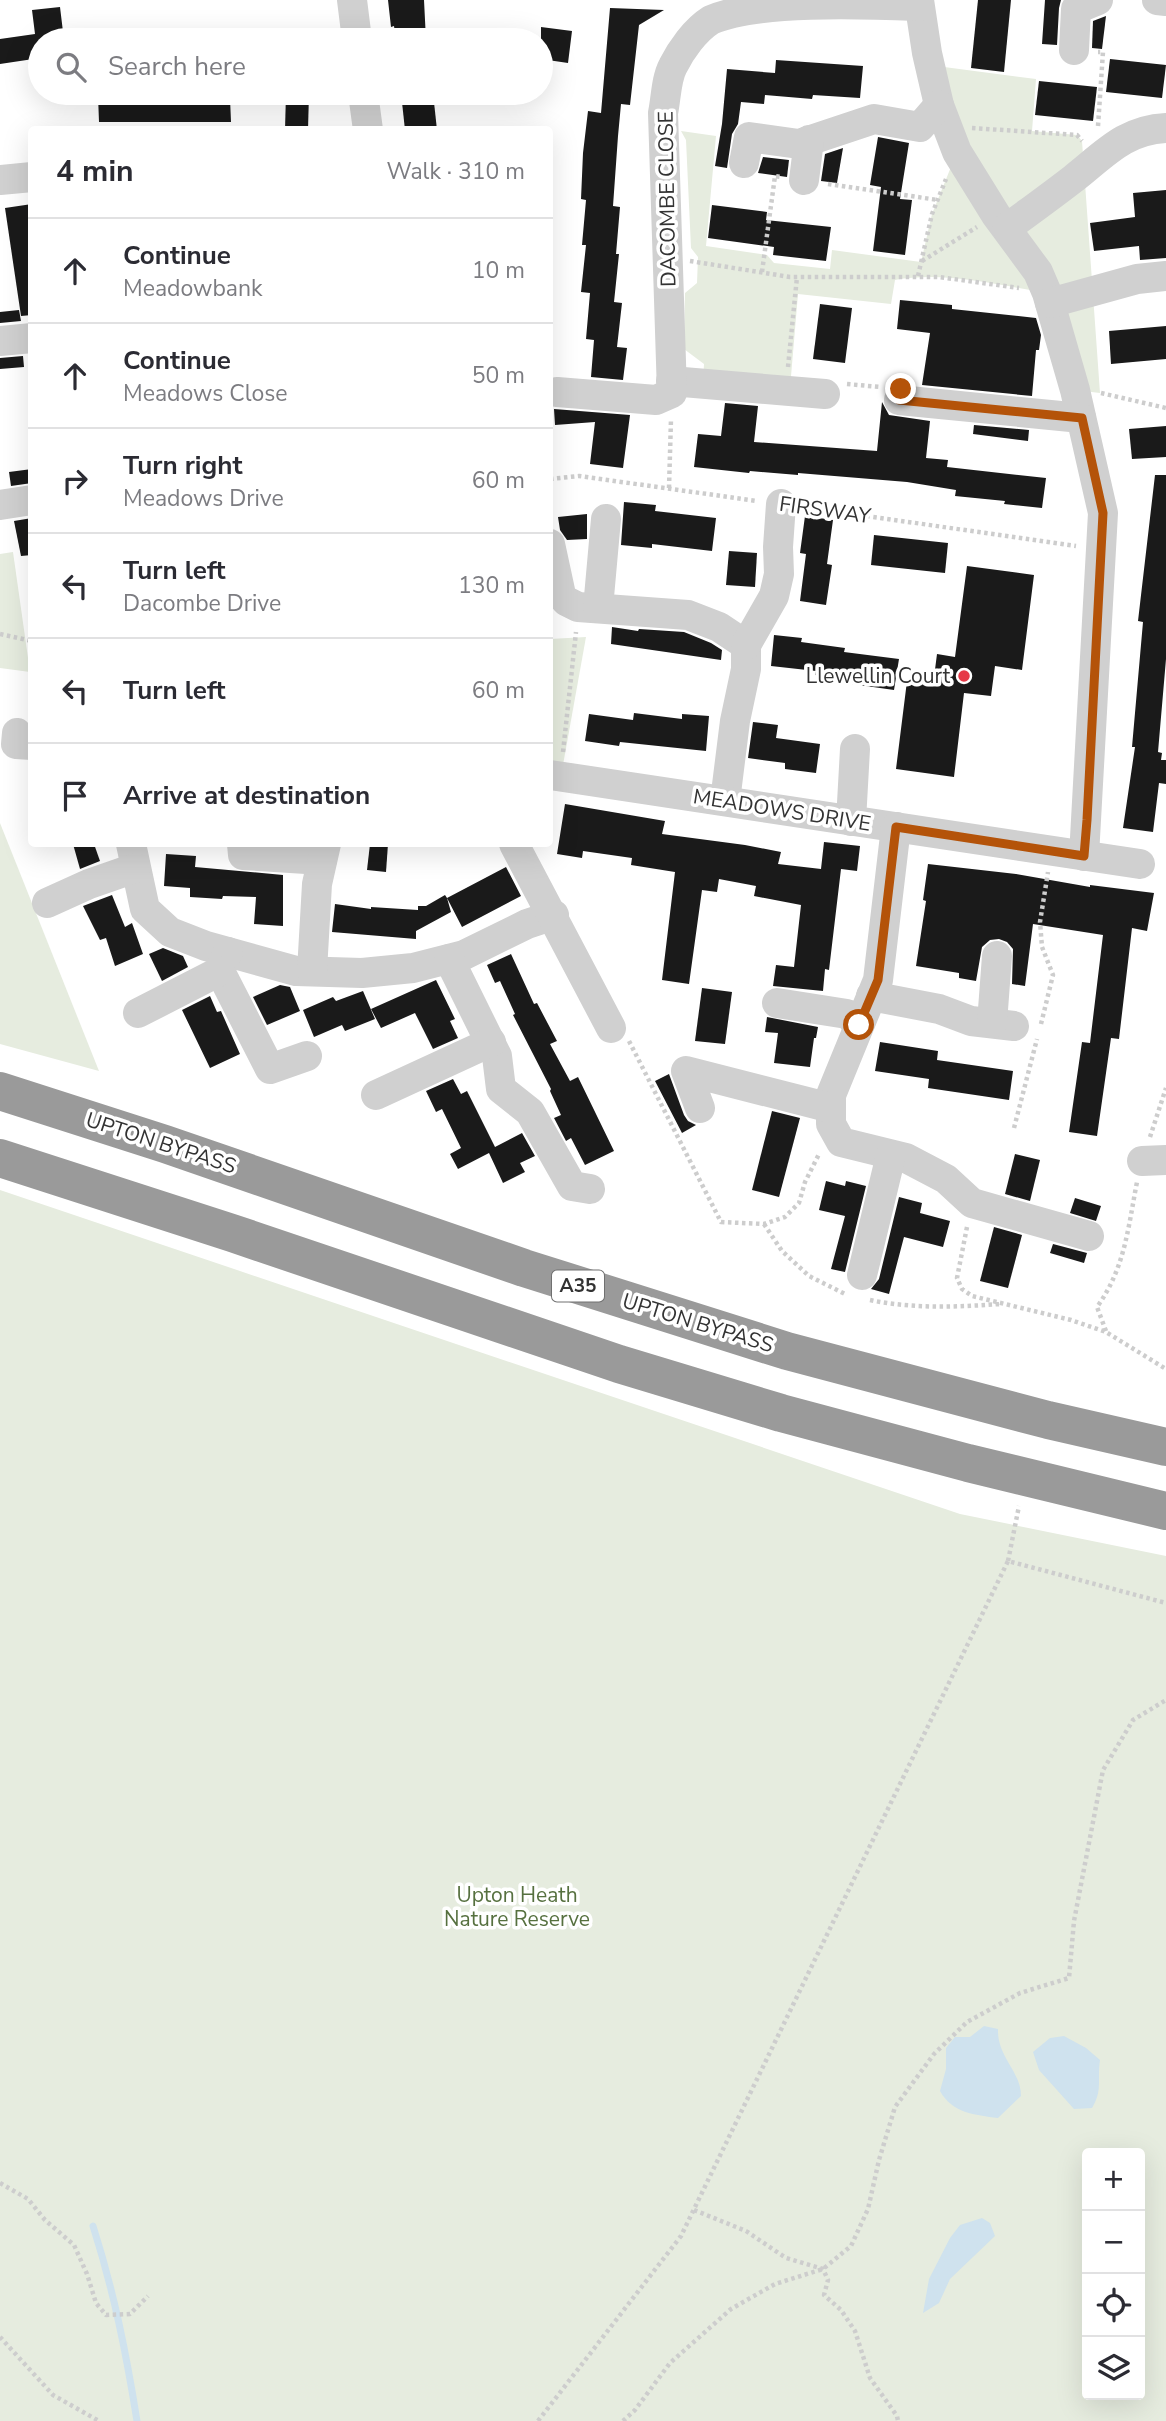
<!DOCTYPE html>
<meta charset="utf-8">
<style>
body{margin:0;font-family:"Nunito Sans",sans-serif;background:#f2f2f3;color:#2b2b33}
.controls{position:absolute;right:21px;bottom:21px;display:grid;overflow:hidden;border-radius:7px;box-shadow:0 7px 28px #0002}
.controls button{width:63px;height:63px;display:grid;place-items:center;padding:0;border:0;border-bottom:2px solid #e1e1e2;background:#fff;color:#2b2b33;font:35px sans-serif}
.stop{position:absolute;width:21px;height:21px;margin:-16px;border:5px solid #b45309;border-radius:50%;background:#fff}
.stop.end{background:#b45309;border-color:#fff;box-shadow:0 2px 7px #0008}
.list{margin:0;padding:0;list-style:none}
h2{display:flex;justify-content:space-between;align-items:center;height:91px;margin:0;padding:0 28px;font-size:30px}
h2 small{font-size:23px;font-weight:400;color:#7c7c81}
.list li{display:grid;grid-template-columns:46px 1fr auto;gap:21px;align-items:center;box-sizing:border-box;height:105px;padding:0 28px;border-top:2px solid #e1e1e2}
.list b{display:block;font-size:26px;white-space:nowrap}
.list p{margin:0;font-size:23px;white-space:nowrap;color:#7c7c81}
.list em{font-size:23px;font-style:normal;color:#7c7c81}
.icon{flex:none;width:38px;height:38px;fill:none;stroke:currentColor;stroke-width:2;stroke-linecap:round;stroke-linejoin:round}
.map{position:relative;flex:none;width:1166px;height:2421px;overflow:hidden}
.search{position:absolute;background:#fff;box-shadow:0 7px 28px #0002;left:28px;top:28px;width:525px;height:77px;display:flex;align-items:center;gap:18px;box-sizing:border-box;padding:0 24px;border-radius:38px;color:#7c7c81;font-size:26px}
.panel{position:absolute;background:#fff;box-shadow:0 7px 28px #0002;left:28px;top:126px;width:525px;height:721px;border-radius:7px}
.map>svg:first-child{display:block}
</style>
<div class="map">
<svg width="1166" height="2421" viewBox="0 0 1166 2421">
<rect width="100%" height="100%" fill="#fff"/>
<g fill="#e6ecdf" fill-rule="evenodd">
<path d="M 929,65 L 1036,79 L 1032,131 L 1077,135 L 1082,141 L 1100,393 L 1075,390 L 1047,293 C 997,285 945,271 895,280 L 891,304 L 798,294 L 790,388 L 703,381 L 704,364 L 684,349 L 685,293 L 697,283 L 698,257 L 691,248 L 686,140 L 681,131 L 716,136 L 706,246 L 767,255 L 774,263 L 830,269 L 832,250 L 921,262 L 932,214 L 957,152 Z"/>
<polygon points="13,552 30,672 0,668 0,554"/>
<polygon points="586,637 561,776 550,775 550,639"/>
<polygon points="0,823 99,1071 0,1044"/>
<path d="M 0,1190 L 960,1514 L 1166,1556 L 1166,2421 L 0,2421 ZM 1087,2153 L 1140,2153 L 1140,2395 L 1087,2395 Z"/>
</g>
<g fill="#cfe2ee">
<path d="M 984,2026 L 998,2029 C 997,2057 1021,2071 1021,2096 L 998,2118 C 975,2115 952,2113 940,2091 L 946,2069 L 946,2048 L 955,2037 L 970,2037 Z"/>
<path d="M 1064,2036 L 1086,2048 L 1100,2060 C 1097,2080 1103,2090 1092,2108 L 1074,2109 L 1039,2070 L 1033,2052 L 1050,2038 Z"/>
<polygon points="982,2218 990,2223 995,2236 950,2279 939,2303 923,2313 929,2279 950,2238 960,2225"/>
</g>
<g fill="none" stroke-linecap="round" stroke-linejoin="round">
<path stroke="#cfe2ee" stroke-width="7" d="M 93,2226 C 114,2292 126,2352 137,2421"/>
</g>
<g fill="#1a1a1a">
<polygon points="388,0 424,0 426,40 396,40 394,26 391,27"/>
<polygon points="978,0 1011,0 1004,72 971,68"/>
<polygon points="1045,0 1061,0 1059,8 1057,45 1042,44"/>
<polygon points="60,7 64,40 40,40 40,58 0,64 0,39 35,34 32,10"/>
<polygon points="610,8 664,10 639,25 630,105 621,104 618,136 613,206 620,207 616,254 619,254 614,302 622,303 617,347 627,348 623,380 591,377 594,340 586,339 590,293 581,292 586,245 582,245 586,200 581,199 583,153 588,111 601,113"/>
<polygon points="1106,16 1102,49 1092,48 1093,21"/>
<polygon points="541,27 572,31 568,63 541,59"/>
<polygon points="1110,59 1166,65 1162,98 1106,92"/>
<polygon points="776,60 863,66 860,98 813,95 812,99 765,95 764,104 741,102 738,124 732,134 727,168 715,166 722,124 727,69 775,73"/>
<polygon points="1039,81 1097,87 1093,121 1035,115"/>
<polygon points="286,93 309,93 308,130 285,130"/>
<polygon points="401,93 433,93 437,130 405,130"/>
<polygon points="98,95 165,95 165,99 230,98 231,122 99,122"/>
<polygon points="878,137 909,143 900,199 912,200 905,255 873,251 881,187 870,185"/>
<polygon points="843,148 837,183 821,181 825,154"/>
<polygon points="763,157 789,160 787,177 758,173"/>
<polygon points="1166,190 1166,258 1140,260 1139,246 1094,251 1090,223 1135,217 1133,193"/>
<polygon points="32,204 32,315 21,316 5,208"/>
<polygon points="712,205 767,212 766,220 831,227 826,261 773,255 774,247 708,238"/>
<polygon points="900,300 952,305 952,309 1036,318 1041,335 1039,350 1036,350 1032,396 922,385 930,333 897,329"/>
<polygon points="820,304 852,308 845,363 813,359"/>
<polygon points="19,310 21,321 0,323 0,312"/>
<polygon points="1166,326 1166,359 1111,364 1109,331"/>
<polygon points="23,356 24,367 0,369 0,358"/>
<polygon points="882,402 889,415 930,421 926,458 948,460 947,467 1046,478 1042,508 1004,504 1005,501 955,496 956,490 907,482 798,473 798,475 750,471 749,473 694,467 698,434 721,436 725,403 758,406 754,442 877,451"/>
<polygon points="554,409 630,415 623,468 590,464 595,422 555,425"/>
<polygon points="974,425 1029,430 1028,441 973,434"/>
<polygon points="1166,426 1166,457 1132,459 1129,429"/>
<polygon points="32,469 32,483 11,486 9,472"/>
<polygon points="1155,475 1166,475 1166,659 1158,752 1162,753 1161,760 1166,760 1166,784 1159,783 1153,832 1123,828 1135,747 1132,747 1143,622 1138,621"/>
<polygon points="624,502 656,505 655,511 716,518 712,551 652,544 652,548 621,545"/>
<polygon points="587,514 587,539 567,540 560,530 558,517"/>
<polygon points="805,516 833,520 827,564 832,565 826,605 800,601 806,554 800,553"/>
<polygon points="32,518 32,555 21,556 14,521"/>
<polygon points="874,535 948,543 945,573 871,565"/>
<polygon points="729,551 757,553 755,587 726,585"/>
<polygon points="967,566 1034,575 1022,670 995,666 991,696 964,693 954,777 896,769 907,681 933,685 937,654 955,657"/>
<polygon points="612,627 638,631 639,629 684,632 711,643 722,650 721,660 611,644"/>
<polygon points="774,635 802,638 801,642 845,648 844,652 899,659 894,690 852,684 852,681 815,675 816,671 771,666"/>
<polygon points="634,713 682,719 682,714 709,716 706,751 620,742 619,746 585,741 589,714 633,720"/>
<polygon points="753,722 778,725 776,738 820,744 816,773 785,769 785,763 748,758"/>
<polygon points="565,804 665,821 662,834 745,845 781,852 778,864 821,869 824,842 860,846 857,871 841,869 829,970 825,969 823,991 773,986 776,965 794,967 801,905 754,896 756,886 719,879 717,892 702,890 689,984 662,980 675,872 631,865 632,858 583,851 582,858 557,854"/>
<polygon points="73,844 94,844 100,861 80,869"/>
<polygon points="370,844 388,844 386,872 367,870"/>
<polygon points="166,854 196,856 195,867 283,875 283,926 254,924 256,897 223,896 222,899 190,897 190,888 164,886"/>
<polygon points="928,864 1016,874 1090,887 1090,885 1154,893 1147,931 1132,928 1119,1039 1111,1038 1097,1136 1069,1132 1082,1042 1090,1043 1103,935 1033,924 1025,986 1012,984 1013,949 1007,942 999,939 990,940 982,947 976,981 959,978 959,973 916,966 926,901 923,900"/>
<polygon points="506,867 521,896 462,927 447,898 451,912 416,931 416,939 332,932 335,904 371,909 371,907 418,910 418,906 426,906 445,895 447,898"/>
<polygon points="112,895 125,927 132,923 143,954 115,966 106,938 100,940 83,906"/>
<polygon points="163,948 183,956 188,967 162,981 149,954"/>
<polygon points="511,954 534,1004 537,1003 557,1041 550,1044 570,1081 578,1077 614,1151 585,1165 571,1138 566,1141 554,1118 561,1115 550,1091 551,1089 513,1015 515,1014 500,981 495,983 487,965"/>
<polygon points="436,980 455,1019 450,1021 458,1038 433,1049 415,1013 381,1028 371,1009"/>
<polygon points="280,985 290,987 300,1011 267,1025 253,997"/>
<polygon points="702,988 732,992 725,1044 695,1041"/>
<polygon points="363,991 375,1019 345,1031 342,1025 314,1037 303,1010 333,997 336,1001"/>
<polygon points="210,996 217,1012 221,1011 240,1054 210,1068 182,1010"/>
<polygon points="767,1017 818,1027 816,1038 814,1038 810,1067 774,1063 778,1033 765,1032"/>
<polygon points="880,1042 938,1051 937,1060 1013,1071 1009,1100 928,1088 929,1079 875,1071"/>
<polygon points="669,1074 684,1115 688,1121 696,1125 682,1133 655,1081"/>
<polygon points="453,1079 461,1094 467,1091 495,1147 522,1133 535,1156 520,1163 525,1172 503,1183 489,1153 458,1169 450,1154 461,1148 442,1109 436,1112 426,1091"/>
<polygon points="772,1111 800,1118 779,1197 752,1190"/>
<polygon points="1015,1154 1040,1160 1030,1201 1005,1194"/>
<polygon points="826,1181 845,1186 846,1181 866,1186 845,1272 831,1269 845,1216 819,1210"/>
<polygon points="899,1197 922,1203 920,1213 950,1221 943,1247 904,1237 889,1294 871,1289 879,1279"/>
<polygon points="1075,1198 1101,1206 1096,1221 1070,1213"/>
<polygon points="994,1227 1022,1235 1008,1288 980,1281"/>
<polygon points="1053,1244 1087,1253 1084,1263 1050,1253"/>
</g>
<g fill="none" stroke-linecap="round" stroke-linejoin="round">
<g stroke="#cdcdcd" stroke-width="4.5" stroke-dasharray="3.5 3.5" stroke-linecap="butt">
<polyline points="1098,126 1103,52 1098,52"/>
<polyline points="972,128 1077,135 1082,141"/>
<polyline points="828,184 938,200"/>
<polyline points="690,261 790,277 939,277 1019,288"/>
<polyline points="922,261 977,227"/>
<polyline points="762,272 775,176 781,177"/>
<polyline points="918,276 932,214 946,179"/>
<polyline points="788,367 797,277"/>
<polyline points="847,384 880,387"/>
<polyline points="1101,393 1166,408"/>
<polyline points="550,479 579,476 757,501"/>
<polyline points="669,488 671,419"/>
<polyline points="804,507 1076,546"/>
<polyline points="0,634 32,641"/>
<polyline points="563,752 576,632"/>
<polyline points="1041,1024 1053,975 1042,947 1040,922 1048,872"/>
<polyline points="629,1041 721,1222 764,1224 785,1217 799,1203 805,1182 819,1154"/>
<polyline points="1014,1128 1037,1039"/>
<polyline points="1150,1137 1166,1088"/>
<polyline points="764,1224 782,1251 809,1276 845,1294"/>
<polyline points="967,1227 957,1278 962,1289 972,1296 1071,1320 1106,1332 1166,1369"/>
<path d="M 870,1300 C 913,1309 957,1307 1001,1304"/>
<path d="M 1106,1331 L 1097,1307 C 1125,1268 1128,1228 1137,1182"/>
<polyline points="1008,1561 1019,1506"/>
<polyline points="0,2183 28,2199 45,2220 74,2245 87,2274 96,2303 106,2315 130,2314 148,2296"/>
<polyline points="694,2210 746,2231 786,2258 823,2269 828,2280 824,2295 841,2310 855,2331 870,2378 897,2416 898,2421"/>
<polyline points="0,2337 53,2395 99,2421"/>
<polyline points="538,2421 681,2236 1008,1561 1166,1603"/>
<polyline points="623,2421 635,2410 670,2363 731,2309 775,2284 823,2269 851,2246 868,2209 879,2160 895,2107 934,2054 967,2022 1020,1993 1069,1978 1074,1921 1103,1770 1133,1720 1166,1700"/>
</g>
<g stroke="#d0d0d0" stroke-width="30">
<polyline points="352,0 357,40"/>
<polyline points="919,0 927,53 939,105 957,152 996,215 1038,272 1047,293 1075,390 1103,513 1084,856"/>
<polyline points="1157,0 1166,1"/>
<polyline points="1074,50 1076,9 1098,0"/>
<polyline points="363,93 368,130"/>
<polyline points="744,163 749,137 799,144 874,119 920,127 939,105"/>
<polyline points="0,180 32,177"/>
<polyline points="804,180 809,140"/>
<path d="M 1007,228 C 1029,212 1051,196 1073,179 C 1104,155 1124,130 1166,128"/>
<polyline points="1050,303 1137,279 1166,276"/>
<polyline points="0,341 32,338"/>
<polyline points="671,381 825,394"/>
<path d="M 557,392 L 656,400 L 672,393 L 663,113 C 666,99 666,79 673,66 C 681,50 695,30 711,20 C 757,0 863,4 919,6"/>
<polyline points="899,400 1081,418"/>
<polyline points="0,505 32,500"/>
<polyline points="550,544 561,595 566,601 578,607 688,615 719,627 746,645 746,669 735,721 725,801"/>
<polyline points="598,608 606,519"/>
<polyline points="746,645 774,596 779,574 778,547 781,504"/>
<polyline points="17,733 16,744 32,745"/>
<polyline points="550,775 1140,864"/>
<polyline points="851,821 855,749"/>
<polyline points="896,827 878,980 831,1095 831,1124 841,1142 906,1158 946,1179 972,1203 1089,1236"/>
<polyline points="131,844 145,909 170,932 206,946 296,971 362,973 413,968 464,955 527,924 554,915"/>
<polyline points="242,844 243,855 322,860"/>
<polyline points="514,844 611,1028"/>
<polyline points="47,903 89,884 135,868"/>
<polyline points="228,952 220,971 270,1069 307,1056"/>
<polyline points="449,959 497,1056 501,1089 530,1112 572,1186 590,1189"/>
<polyline points="312,971 317,884 326,844"/>
<polyline points="871,996 939,1009 971,1021 1014,1026"/>
<polyline points="777,1003 847,1014 859,1025"/>
<polyline points="138,1013 220,971"/>
<polyline points="992,1023 997,956"/>
<polyline points="376,1095 491,1042"/>
<polyline points="700,1108 686,1071 831,1108"/>
<polyline points="1142,1161 1166,1160"/>
<polyline points="862,1275 891,1155"/>
</g>
<g stroke="#9a9a9a" stroke-width="38">
<polyline points="0,1091 165,1144 524,1268 787,1351 1048,1420 1166,1447"/>
<polyline points="0,1158 232,1233 619,1364 781,1413 968,1463 1166,1511"/>
</g>
</g>
<g fill="none" stroke-linecap="round" stroke-linejoin="round">
<polyline stroke="#b45309" stroke-width="9" points="859,1025 878,980 896,827 1084,856 1087,820 1103,513 1082,418 899,400 901,389"/>
</g>
<circle fill="#e63946" stroke="#fff" stroke-width="2.5" cx="964" cy="676" r="7"/>
<g text-anchor="middle" dominant-baseline="central" stroke-width="7" stroke-linejoin="round" paint-order="stroke">
<rect fill="#fff" stroke="#707070" stroke-width="2" x="552" y="1270.5" width="52" height="31" rx="5"/>
<g font-size="19" font-weight="bold" fill="#333">
<text x="578" y="1286">A35</text>
</g>
<g font-size="21" fill="#333" stroke="#fff">
<text transform="translate(667 199) rotate(-91)">DACOMBE CLOSE</text>
<text transform="translate(825 510) rotate(8)">FIRSWAY</text>
<text transform="translate(782 810) rotate(9)">MEADOWS DRIVE</text>
<text transform="translate(161 1143) rotate(18)">UPTON BYPASS</text>
<text transform="translate(698 1323) rotate(17)">UPTON BYPASS</text>
</g>
<g font-size="21" fill="#333" stroke="#fff" text-anchor="end">
<text x="950" y="676">Llewellin Court</text>
</g>
<g font-size="21" fill="#56703f" stroke="#fff">
<text x="517" y="1895">Upton Heath<tspan x="517" dy="24">Nature Reserve</tspan></text>
</g>
</g>
</svg>
<div class="controls">
<button>+</button>
<button>−</button>
<button><svg class="icon" aria-label="locate" viewBox="0 0 24 24"><circle cx="12" cy="12" r="6"/><path d="M12 2v4M12 18v4M2 12h4M18 12h4"/></svg></button>
<button><svg class="icon" aria-label="layers" viewBox="0 0 24 24"><path d="M12 4l9 5-9 5-9-5zM3 14l9 5 9-5"/></svg></button>
</div>
<div class="stop" style="left:859px;top:1025px"></div>
<div class="stop end" style="left:901px;top:389px"></div>
<div class="search"><svg class="icon" aria-label="search" viewBox="0 0 24 24"><circle cx="10" cy="10" r="6"/><path d="M15 15l6 6"/></svg>Search here</div>
<section class="panel">
<h2>4 min<small>Walk · 310 m</small></h2>
<ul class="list">
<li><svg class="icon" aria-label="ahead" viewBox="0 0 24 24"><path d="M12 20V5M6 11l6-6 6 6"/></svg><div><b>Continue</b><p>Meadowbank</p></div><em>10 m</em></li>
<li><svg class="icon" aria-label="ahead" viewBox="0 0 24 24"><path d="M12 20V5M6 11l6-6 6 6"/></svg><div><b>Continue</b><p>Meadows Close</p></div><em>50 m</em></li>
<li><svg class="icon" aria-label="right" viewBox="0 0 24 24"><path d="M7 20v-9h11M14 6l5 5-5 5"/></svg><div><b>Turn right</b><p>Meadows Drive</p></div><em>60 m</em></li>
<li><svg class="icon" aria-label="left" viewBox="0 0 24 24"><path d="M17 20v-9H6M10 6l-5 5 5 5"/></svg><div><b>Turn left</b><p>Dacombe Drive</p></div><em>130 m</em></li>
<li><svg class="icon" aria-label="left" viewBox="0 0 24 24"><path d="M17 20v-9H6M10 6l-5 5 5 5"/></svg><div><b>Turn left</b></div><em>60 m</em></li>
<li><svg class="icon" aria-label="arrive" viewBox="0 0 24 24"><path d="M6 21V4h12l-3 4 3 4H6"/></svg><div><b>Arrive at destination</b></div></li>
</ul>
</section>
</div>
